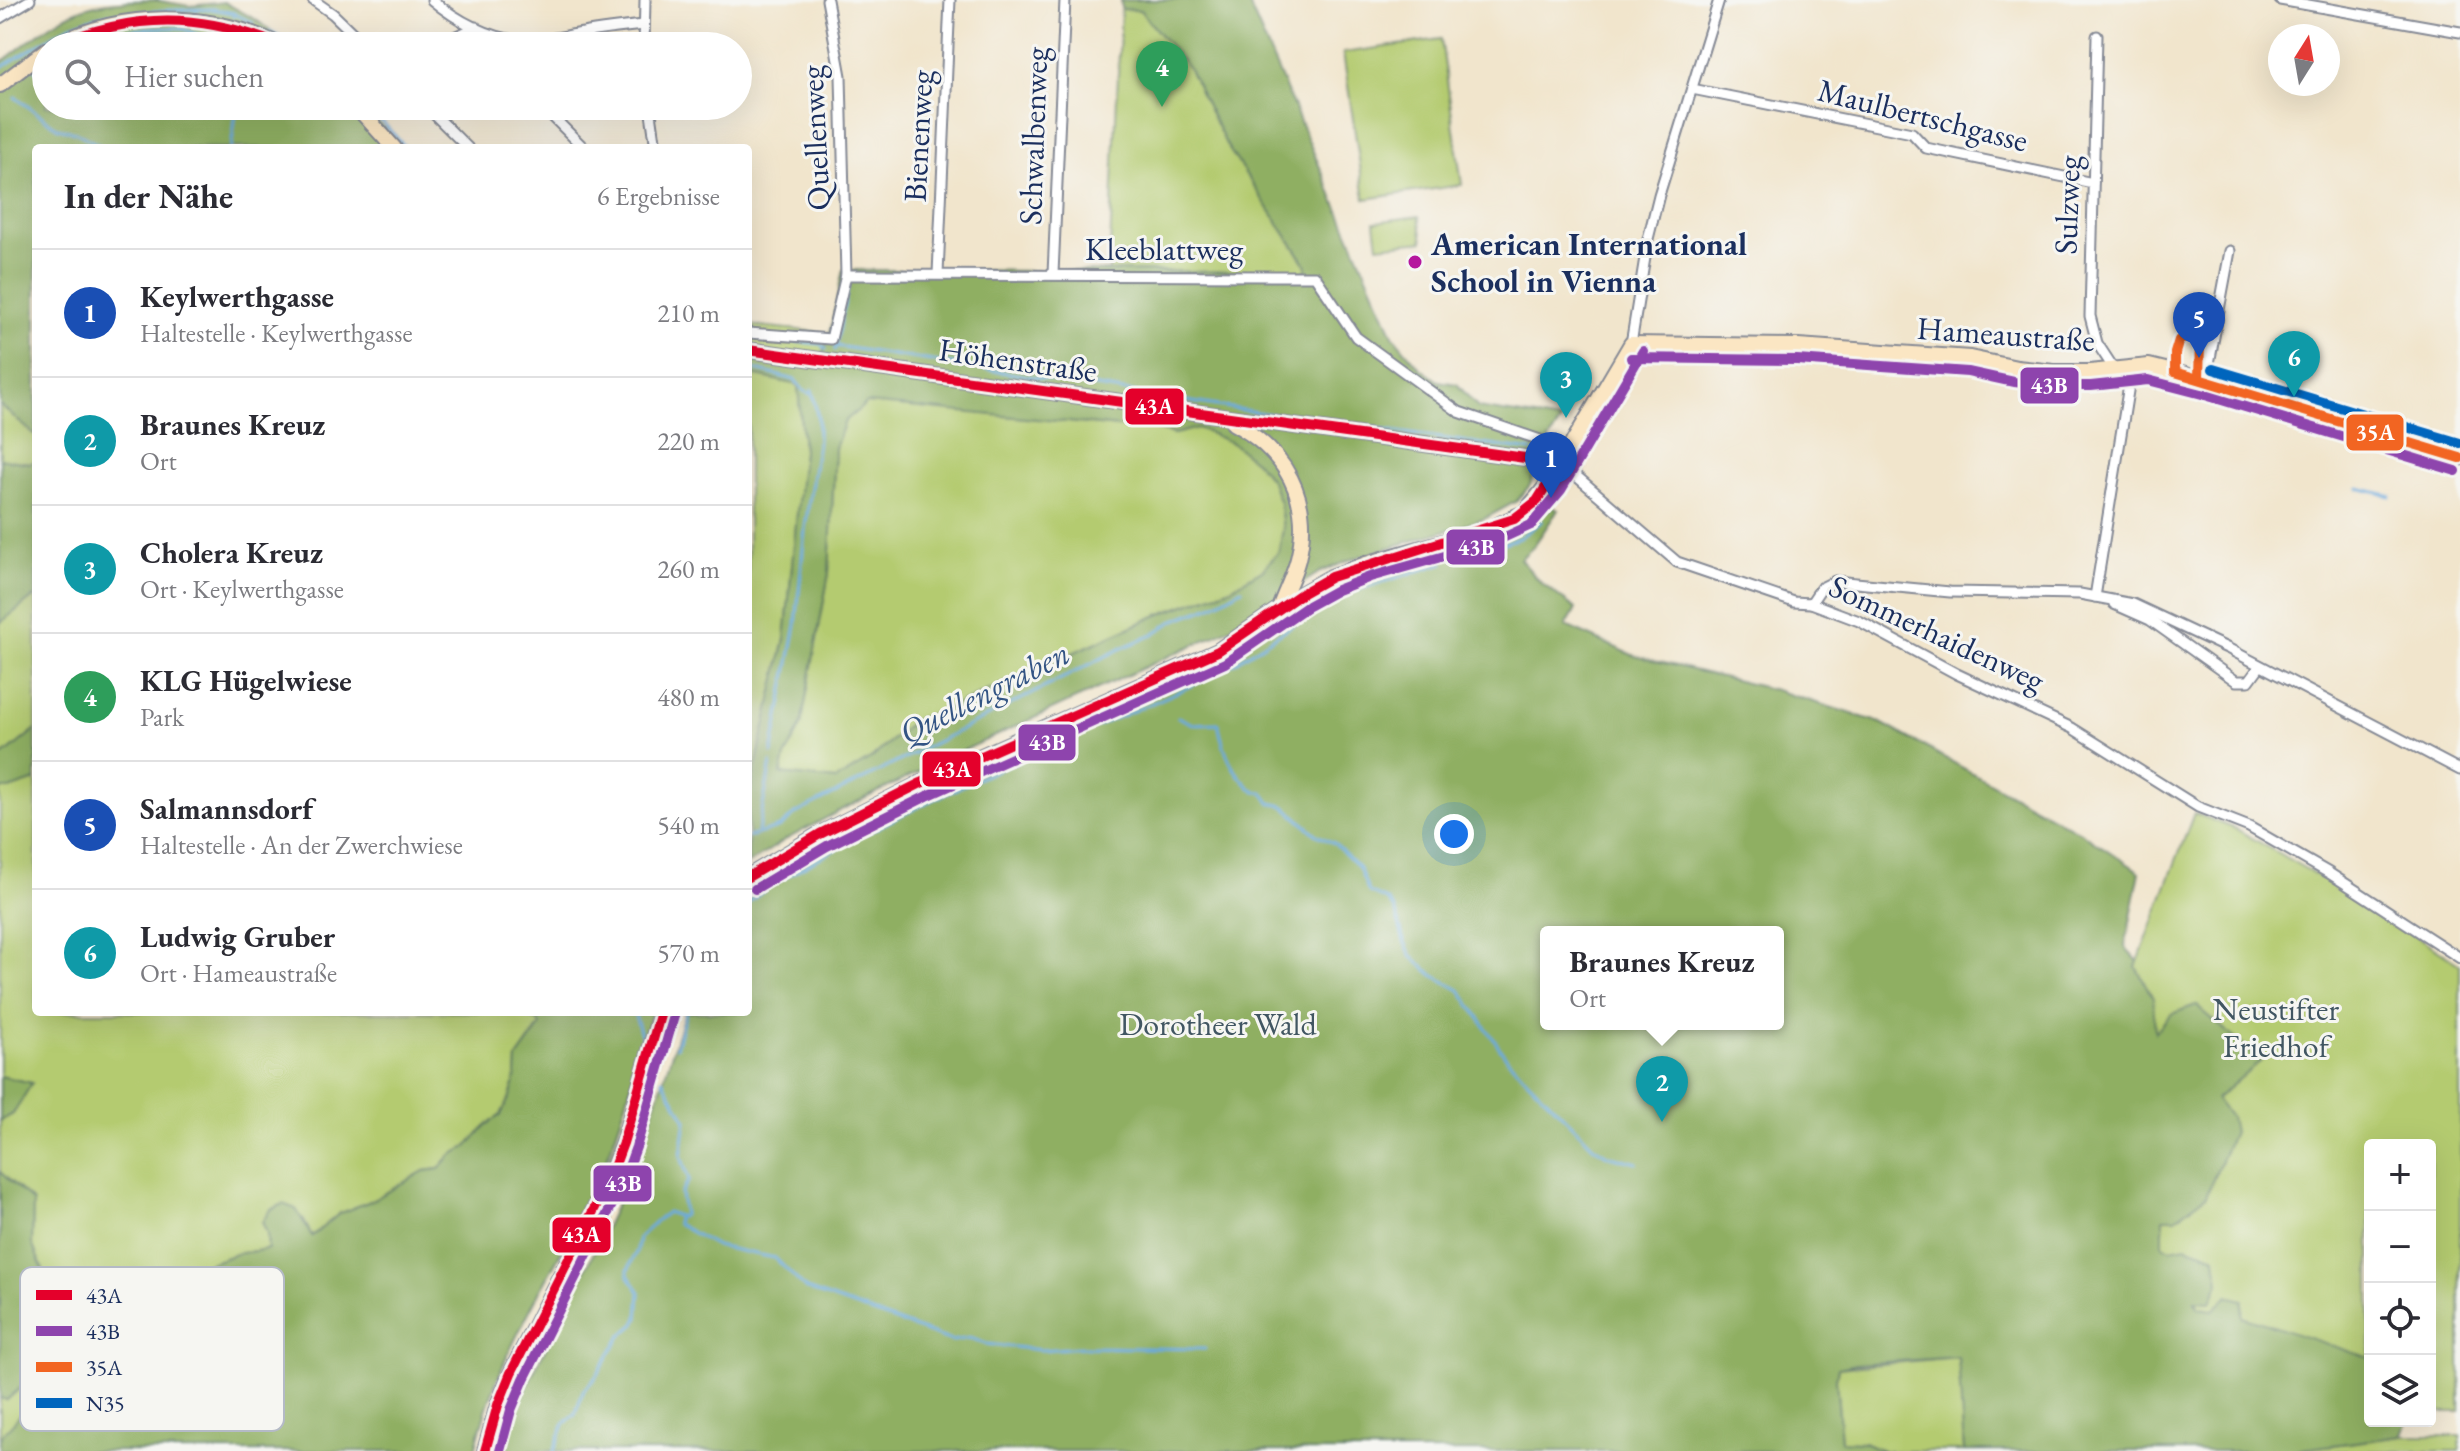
<!DOCTYPE html>
<html lang="de">
<meta charset="utf-8">
<style>
body{margin:0;font-family:"EB Garamond",serif;background:#f2f2f3;color:#2b2b33}
.controls{position:absolute;right:24px;bottom:24px;display:grid;overflow:hidden;border-radius:8px;box-shadow:0 8px 32px #0002}
.controls button{width:72px;height:72px;display:grid;place-items:center;padding:0;border:0;border-bottom:2px solid #e1e1e2;background:#fff;color:#2b2b33;font:40px sans-serif}
.compass{position:absolute;left:2268px;top:24px;width:72px;height:72px;border-radius:50%;background:#fff;box-shadow:0 8px 32px #0002;rotate:11deg}
.you{position:absolute;left:1454px;top:834px;width:28px;height:28px;margin:-20px;border:6px solid #fff;border-radius:50%;background:#1a73e8;box-shadow:0 0 0 12px #1a73e833}
.badge{display:grid;place-items:center;width:52px;height:52px;border-radius:50%;background:#db2777;color:#fff;font-size:26px;font-weight:700}
.pin{position:absolute;translate:-50% -66px;filter:drop-shadow(0 2px 4px #0008)}
.pin::after{content:'';position:absolute;top:42px;width:28px;height:24px;background:inherit;clip-path:polygon(0 0,100% 0,50% 100%)}
.popup{position:absolute;left:1540px;top:926px;width:244px;height:104px;box-sizing:border-box;display:grid;place-content:center;border-radius:8px;background:#fff;filter:drop-shadow(0 2px 6px #0005);font-size:26px;white-space:nowrap;color:#7c7c81}
.popup b{font-size:30px;color:#2b2b33}
.popup::after{content:'';position:absolute;left:50%;top:100%;margin-left:-16px;border:16px solid transparent;border-top-color:#fff}
.list{margin:0;padding:0;list-style:none}
h2{display:flex;justify-content:space-between;align-items:center;height:104px;margin:0;padding:0 32px;font-size:34px}
h2 small{font-size:26px;font-weight:400;color:#7c7c81}
.list li{display:grid;grid-template-columns:52px 1fr auto;gap:24px;align-items:center;box-sizing:border-box;height:128px;padding:0 32px;border-top:2px solid #e1e1e2}
.list b{display:block;font-size:30px;white-space:nowrap}
.list p{margin:0;font-size:26px;white-space:nowrap;color:#7c7c81}
.list em{font-size:26px;font-style:normal;color:#7c7c81}
.icon{flex:none;width:44px;height:44px;fill:none;stroke:currentColor;stroke-width:2;stroke-linecap:round;stroke-linejoin:round}
.map{position:relative;flex:none;width:2460px;height:1451px;overflow:hidden}
.search{position:absolute;background:#fff;box-shadow:0 8px 32px #0002;left:32px;top:32px;width:720px;height:88px;display:flex;align-items:center;gap:20px;box-sizing:border-box;padding:0 28px;border-radius:44px;color:#7c7c81;font-size:30px}
.panel{position:absolute;background:#fff;box-shadow:0 8px 32px #0002;left:32px;top:144px;width:720px;height:872px;border-radius:8px}
.map>svg:first-child{display:block}
</style>
<div class="map">
<svg width="2460" height="1451" viewBox="0 0 2460 1451">
<rect width="100%" height="100%" fill="#f6f6f2"/>
<filter id="ink" filterUnits="userSpaceOnUse"><feTurbulence type="fractalNoise" baseFrequency=".0125" numOctaves="2"/><feDisplacementMap in="SourceGraphic" scale="16" xChannelSelector="R" yChannelSelector="G"/><feConvolveMatrix kernelMatrix="1 2 1 2 8 2 1 2 1" color-interpolation-filters="sRGB"/></filter>
<filter id="wash" filterUnits="userSpaceOnUse"><feTurbulence type="fractalNoise" baseFrequency=".006" numOctaves="4" result="noise"/><feDisplacementMap in="SourceGraphic" scale="32" xChannelSelector="R" yChannelSelector="G"/><feGaussianBlur stdDeviation="1.8" result="paint"/><feColorMatrix in="noise" values="0 0 0 0 0 0 0 0 0 0 0 0 0 0 0 0 0 1.4 0 .05"/><feComposite in="paint" operator="in"/></filter>
<g filter="url(#wash)">
<rect width="100%" height="100%" fill="#f1e5cc"/>
<g fill="#b4cb70" stroke="#687d67" stroke-width="2">
<polygon points="1121,9 1140,10 1189,69 1227,146 1307,266 1305,272 1109,271"/>
<polygon points="1441,39 1462,185 1365,199 1343,53"/>
<polygon points="1419,216 1423,241 1378,246 1375,222"/>
<polygon points="748,325 830,333 819,367 748,357"/>
<polygon points="748,374 798,385 803,451 785,639 748,801"/>
<polygon points="867,402 1119,427 1147,427 1174,434 1198,428 1232,443 1256,462 1272,481 1280,503 1283,529 1279,552 1262,570 1229,589 1158,615 960,703 914,720 872,758 836,780 781,774 785,757 801,726 829,573 835,448 845,421"/>
<polygon points="0,405 36,436 36,461 30,463 0,459"/>
<polygon points="36,595 36,729 4,755 0,755 0,623"/>
<polygon points="33,780 36,780 36,1012 520,1012 538,1021 540,1025 517,1058 516,1076 511,1094 501,1115 485,1126 467,1147 446,1160 439,1169 424,1171 373,1200 340,1213 312,1236 303,1219 262,1222 267,1233 268,1249 236,1254 169,1277 154,1293 141,1299 113,1304 110,1318 116,1339 100,1368 87,1374 32,1244 33,1202 0,1172 0,1121 13,1114 32,1083 0,1076 0,789 9,789"/>
<polygon points="2194,813 2236,829 2367,904 2460,964 2460,1412 2430,1412 2430,1145 2370,1145 2370,1358 2054,1292 2136,967"/>
<polygon points="667,1012 672,1012 624,1170 512,1396 496,1451 492,1451 506,1398 556,1298"/>
<polygon points="1959,1357 1964,1451 1884,1451 1864,1442 1841,1442 1836,1379 1838,1368"/>
<polygon points="20,1388 39,1395 0,1439 0,1398 7,1400"/>
<polygon points="2401,1436 2460,1436 2460,1451 2287,1451"/>
</g>
<g fill="#8faf62" stroke="#556f60" stroke-width="2" fill-rule="evenodd">
<path d="M 154,0 L 190,6 L 224,2 L 255,19 L 292,46 L 46,46 L 46,106 L 363,106 L 401,148 L 36,148 L 36,436 L 0,405 L 0,63 C 28,43 57,15 91,6 C 111,1 133,1 154,0 Z"/>
<path d="M 1121,0 L 1247,0 L 1394,337 L 1420,368 L 1438,381 L 1457,384 L 1478,408 L 1561,421 L 1542,451 L 1530,485 L 1517,501 L 1484,519 L 1355,558 L 1320,572 L 1237,625 L 960,752 L 839,811 L 785,840 L 748,864 L 748,801 L 785,639 L 803,451 L 798,385 L 748,374 L 748,357 L 819,367 L 830,333 L 843,270 L 1305,272 L 1307,266 L 1227,146 L 1189,69 L 1140,10 L 1121,9 ZM 867,403 L 1119,427 L 1147,427 L 1174,434 L 1198,428 L 1232,443 L 1256,462 L 1272,481 L 1280,503 L 1283,529 L 1279,552 L 1262,570 L 1229,589 L 1158,615 L 960,703 L 914,720 L 872,758 L 836,780 L 781,774 L 785,757 L 801,726 L 829,573 L 835,448 L 845,421 Z"/>
<polygon points="0,459 30,463 36,461 36,595 0,623"/>
<path d="M 1553,507 L 1558,510 L 1533,547 L 1520,559 L 1541,583 L 1576,609 L 1566,626 L 1635,656 L 1775,690 L 1881,723 L 2082,833 L 2140,872 L 2125,947 L 2138,961 L 2136,967 L 2153,998 L 2155,1032 L 2171,1014 L 2196,1005 L 2261,1061 L 2216,1099 L 2230,1117 L 2233,1132 L 2206,1196 L 2176,1218 L 2163,1218 L 2163,1245 L 2170,1249 L 2186,1246 L 2216,1257 L 2219,1283 L 2211,1302 L 2195,1301 L 2199,1308 L 2213,1310 L 2228,1296 L 2243,1300 L 2242,1316 L 2370,1358 L 2370,1421 L 2407,1421 L 2401,1436 L 2287,1451 L 1964,1451 L 1958,1357 L 1857,1364 L 1838,1368 L 1836,1379 L 1841,1441 L 1864,1442 L 1884,1451 L 505,1451 L 516,1409 L 532,1375 L 595,1250 L 640,1153 L 685,1012 L 748,1012 L 748,888 L 814,851 L 1230,655 L 1300,607 L 1360,577 L 1512,530 ZM 1778,932 L 1778,1024 L 1546,1024 L 1546,932 Z"/>
<polygon points="36,729 36,780 9,789 0,789 0,755 4,755"/>
<path d="M 520,1012 L 652,1012 C 637,1062 625,1115 605,1163 C 564,1260 497,1347 475,1451 L 0,1451 L 0,1439 L 3,1434 L 39,1394 L 20,1388 L 7,1400 L 0,1398 L 0,1172 L 33,1202 L 32,1244 L 88,1374 L 100,1368 L 115,1339 L 110,1318 L 113,1304 L 141,1299 L 154,1293 L 169,1277 L 236,1254 L 268,1249 L 267,1233 L 262,1222 L 270,1210 L 283,1204 L 296,1209 L 312,1236 L 340,1213 L 373,1200 L 424,1171 L 439,1169 L 451,1155 L 467,1147 L 485,1126 L 501,1115 L 511,1094 L 516,1076 L 517,1058 L 540,1026 L 538,1021 Z"/>
<polygon points="0,1076 32,1083 13,1114 0,1121"/>
</g>
<g fill="none" stroke-linecap="round" stroke-linejoin="round">
<g stroke="#6aaadd" stroke-width="3">
<polyline points="235,14 253,23"/>
<polyline points="270,31 298,46"/>
<polyline points="75,46 121,31 153,28 181,28 219,43 251,46"/>
<polyline points="0,68 69,26 103,15 174,10 213,9 234,13 234,16"/>
<polyline points="35,70 46,61"/>
<polyline points="15,97 58,128 75,132 105,148"/>
<polyline points="368,106 406,148"/>
<polyline points="231,148 237,106"/>
<polyline points="772,339 821,344 826,349"/>
<polyline points="836,346 1262,413 1532,451"/>
<polyline points="835,350 848,285"/>
<polyline points="748,368 795,380 804,391 812,394"/>
<polyline points="2359,488 2391,496"/>
<polyline points="1460,557 1519,538 1542,521"/>
<polyline points="1239,660 1325,604 1344,594 1443,563"/>
<polyline points="1200,682 1238,661"/>
<path d="M 1178,717 L 1193,724 L 1218,723 C 1224,752 1231,772 1255,792 L 1263,792 L 1270,803 L 1284,806 L 1317,835 L 1334,843 L 1359,868 L 1369,892 L 1387,900 L 1395,909 L 1404,941 L 1412,957 L 1433,975 L 1460,990 L 1508,1060 L 1593,1146 L 1607,1155 L 1637,1163"/>
<polyline points="772,753 796,625 805,528 818,441 818,419 812,390"/>
<polyline points="758,832 771,763"/>
<polyline points="748,837 780,827 797,813 1122,648 1150,636 1175,620 1212,606 1242,589"/>
<path d="M 771,885 C 866,830 967,782 1068,738 C 1111,720 1155,703 1197,683"/>
<polyline points="748,903 768,887"/>
<polyline points="634,1012 642,1038"/>
<polyline points="676,1047 686,1012"/>
<polyline points="677,1216 677,1224 716,1246 775,1258 806,1289 952,1341 970,1338 986,1344 1041,1350 1083,1347 1205,1349"/>
<polyline points="554,1451 564,1424 575,1414 584,1390 595,1378 621,1336 635,1324 638,1318 640,1292 628,1275 628,1270 637,1250 639,1237 667,1212 680,1217 684,1214 681,1193 689,1180 681,1156 686,1120 662,1079"/>
</g>
</g>
</g>
<g filter="url(#ink)">
<g fill="none" stroke-linecap="round" stroke-linejoin="round">
<g stroke="#868a95" stroke-width="13">
<g id="street">
<polyline points="313,0 333,14 366,46"/>
<path d="M 432,0 C 456,20 489,38 521,41 C 542,42 563,36 583,33 C 603,29 623,27 644,25"/>
<polyline points="2280,0 2460,32"/>
<polyline points="0,18 30,0"/>
<polyline points="2097,36 2090,316 2097,343 2114,369"/>
<polyline points="435,46 476,27"/>
<polyline points="644,46 645,0"/>
<polyline points="1692,89 1912,133 1926,148 2093,183"/>
<polyline points="426,106 468,148"/>
<polyline points="542,106 584,148"/>
<polyline points="650,106 656,148"/>
<polyline points="938,274 950,0"/>
<polyline points="1053,274 1065,0"/>
<polyline points="846,275 1315,276 1356,337 1459,412 1569,450"/>
<polyline points="748,333 831,339 846,275 841,76 827,0"/>
<polyline points="1631,344 1648,239 1659,195 1719,0"/>
<polyline points="2206,380 2230,251"/>
<polyline points="1561,463 1677,562 1794,602 1811,603 1859,621 1957,674 2072,728 2198,807 2249,827 2329,873 2460,958"/>
<polyline points="2095,597 2132,366"/>
<polyline points="1811,603 1821,588 1835,581 1950,592 2080,594 2133,604 2229,649 2460,770"/>
<polyline points="2114,604 2150,620 2236,681 2249,681 2260,666"/>
</g>
</g>
<g stroke="#868a95" stroke-width="18">
<g id="secondary">
<path d="M 54,46 C 124,10 211,11 281,46"/>
<polyline points="0,85 46,50"/>
<polyline points="356,106 394,148"/>
<polyline points="748,350 1561,463"/>
<path d="M 1233,423 C 1285,451 1313,498 1298,559 C 1294,575 1286,590 1280,606"/>
<polyline points="748,877 820,834 921,783 1218,651 1301,594 1331,577 1366,564 1489,529 1524,513 1549,483 1631,344 1798,346 1970,358 2017,368 2054,372 2090,372 2149,366 2206,380 2460,458"/>
<polyline points="485,1451 498,1405 511,1373 610,1178 623,1143 661,1012"/>
</g>
</g>
<use href="#street" stroke="#fff" stroke-width="9"/>
<use href="#secondary" stroke="#fbe6c3" stroke-width="14"/>
<g stroke="#f6f6f2" stroke-width="16">
<g id="bus-1">
<path d="M 54,46 C 133,12 202,12 281,46"/>
<polyline points="748,350 1561,463"/>
<polyline points="748,877 820,834 921,783 1218,651 1301,594 1331,577 1514,519 1537,501 1561,463"/>
<polyline points="485,1451 498,1405 511,1373 610,1178 623,1143 661,1012"/>
</g>
</g>
<g stroke="#f6f6f2" stroke-width="16">
<g id="bus-2">
<polyline points="1631,358 1797,360 1968,372 2014,382 2054,386 2091,386 2148,380 2202,394 2456,471"/>
<polyline points="755,889 827,846 927,796 1225,663 1308,606 1337,590 1370,577 1494,542 1531,525 1561,490 1643,351"/>
<polyline points="500,1451 511,1410 524,1379 623,1183 636,1147 674,1016"/>
</g>
</g>
<g stroke="#f6f6f2" stroke-width="16">
<g id="bus-3">
<polyline points="2175,372 2460,458"/>
<polyline points="2175,372 2175,353 2179,340 2190,337 2200,343 2199,378"/>
</g>
</g>
<g stroke="#f6f6f2" stroke-width="16">
<polyline id="bus-4" points="2213,369 2460,443"/>
</g>
<use href="#bus-1" stroke="#e4002b" stroke-width="10"/>
<use href="#bus-2" stroke="#8e44ad" stroke-width="10"/>
<use href="#bus-3" stroke="#f26522" stroke-width="10"/>
<use href="#bus-4" stroke="#0065bd" stroke-width="10"/>
</g>
</g>
<circle fill="#b5179e" stroke="#f6f6f2" stroke-width="3" cx="1415" cy="262" r="8"/>
<g text-anchor="middle" dominant-baseline="central" stroke-width="6" stroke-linejoin="round" paint-order="stroke">
<g font-size="32" fill="#1b2f5e" stroke="#f6f6f2">
<text transform="translate(1923 115) rotate(14)">Maulbertschgasse</text>
<text transform="translate(918 136) rotate(-87)">Bienenweg</text>
<text transform="translate(1033 136) rotate(-88)">Schwalbenweg</text>
<text transform="translate(815 138) rotate(-93)">Quellenweg</text>
<text transform="translate(2067 205) rotate(-88)">Sulzweg</text>
<text x="1164" y="249">Kleeblattweg</text>
<text transform="translate(2006 334) rotate(4)">Hameaustraße</text>
<text transform="translate(1018 360) rotate(8)">Höhenstraße</text>
<text transform="translate(1937 633) rotate(25)">Sommerhaidenweg</text>
</g>
<g font-size="32" font-weight="bold" fill="#1b2f5e" stroke="#f6f6f2" text-anchor="start">
<text x="1431" y="244">American International<tspan x="1431" dy="37">School in Vienna</tspan></text>
</g>
<g font-size="32" fill="#415662" stroke="#f6f6f2">
<text x="2276" y="1009">Neustifter<tspan x="2276" dy="37">Friedhof</tspan></text>
<text x="1218" y="1024">Dorotheer Wald</text>
</g>
<g font-size="34" font-style="italic" fill="#335484" stroke="#f6f6f2">
<text transform="translate(984 692) rotate(-27)">Quellengraben</text>
</g>
</g>
<rect x="20" y="1267" width="264" height="164" rx="12" fill="#f6f6f2" stroke="#b4bac6" stroke-width="2"/>
<rect x="36" y="1290" width="36" height="10" fill="#e4002b"/>
<rect x="36" y="1326" width="36" height="10" fill="#8e44ad"/>
<rect x="36" y="1362" width="36" height="10" fill="#f26522"/>
<rect x="36" y="1398" width="36" height="10" fill="#0065bd"/>
<g font-size="22" fill="#1b2f5e">
<text x="86" y="1303">43A</text>
<text x="86" y="1339">43B</text>
<text x="86" y="1375">35A</text>
<text x="86" y="1411">N35</text>
</g>
<g stroke="#f6f6f2" stroke-width="3">
<rect x="2019" y="366" width="61" height="39" rx="8" fill="#8e44ad"/>
<rect x="1124" y="387" width="61" height="39" rx="8" fill="#e4002b"/>
<rect x="2345" y="413" width="60" height="39" rx="8" fill="#f26522"/>
<rect x="1445" y="528" width="61" height="38" rx="8" fill="#8e44ad"/>
<rect x="1017" y="723" width="60" height="39" rx="8" fill="#8e44ad"/>
<rect x="921" y="750" width="61" height="38" rx="8" fill="#e4002b"/>
<rect x="592" y="1164" width="61" height="39" rx="8" fill="#8e44ad"/>
<rect x="551" y="1216" width="61" height="38" rx="8" fill="#e4002b"/>
</g>
<g font-size="22" text-anchor="middle" font-weight="bold" fill="#fff">
<text x="2049" y="393">43B</text>
<text x="1154" y="414">43A</text>
<text x="2375" y="440">35A</text>
<text x="1476" y="555">43B</text>
<text x="1047" y="750">43B</text>
<text x="952" y="777">43A</text>
<text x="623" y="1191">43B</text>
<text x="581" y="1242">43A</text>
</g>
</svg>
<div class="controls">
<button>+</button>
<button>−</button>
<button><svg class="icon" aria-label="locate" viewBox="0 0 24 24"><circle cx="12" cy="12" r="6"/><path d="M12 2v4M12 18v4M2 12h4M18 12h4"/></svg></button>
<button><svg class="icon" aria-label="layers" viewBox="0 0 24 24"><path d="M12 4l9 5-9 5-9-5zM3 14l9 5 9-5"/></svg></button>
</div>
<svg class="compass" viewBox="-18 -18 36 36"><path d="M0-13l5 13h-10z" fill="#e53935"/><path d="M0 13l5-13h-10z" fill="#7c7c81"/></svg>
<div class="you"></div>
<div class="pin badge" style="left:1551px;top:498px;background:#1a4fb4">1</div>
<div class="pin badge" style="left:1662px;top:1122px;background:#0f9aa8">2</div>
<div class="popup"><b>Braunes Kreuz</b>Ort</div>
<div class="pin badge" style="left:1566px;top:418px;background:#0f9aa8">3</div>
<div class="pin badge" style="left:1162px;top:107px;background:#2e9e5b">4</div>
<div class="pin badge" style="left:2199px;top:358px;background:#1a4fb4">5</div>
<div class="pin badge" style="left:2294px;top:397px;background:#0f9aa8">6</div>
<div class="search"><svg class="icon" aria-label="search" viewBox="0 0 24 24"><circle cx="10" cy="10" r="6"/><path d="M15 15l6 6"/></svg>Hier suchen</div>
<section class="panel">
<h2>In der Nähe<small>6 Ergebnisse</small></h2>
<ul class="list">
<li><span class="badge" style="background:#1a4fb4">1</span><div><b>Keylwerthgasse</b><p>Haltestelle · Keylwerthgasse</p></div><em>210 m</em></li>
<li><span class="badge" style="background:#0f9aa8">2</span><div><b>Braunes Kreuz</b><p>Ort</p></div><em>220 m</em></li>
<li><span class="badge" style="background:#0f9aa8">3</span><div><b>Cholera Kreuz</b><p>Ort · Keylwerthgasse</p></div><em>260 m</em></li>
<li><span class="badge" style="background:#2e9e5b">4</span><div><b>KLG Hügelwiese</b><p>Park</p></div><em>480 m</em></li>
<li><span class="badge" style="background:#1a4fb4">5</span><div><b>Salmannsdorf</b><p>Haltestelle · An der Zwerchwiese</p></div><em>540 m</em></li>
<li><span class="badge" style="background:#0f9aa8">6</span><div><b>Ludwig Gruber</b><p>Ort · Hameaustraße</p></div><em>570 m</em></li>
</ul>
</section>
</div>
